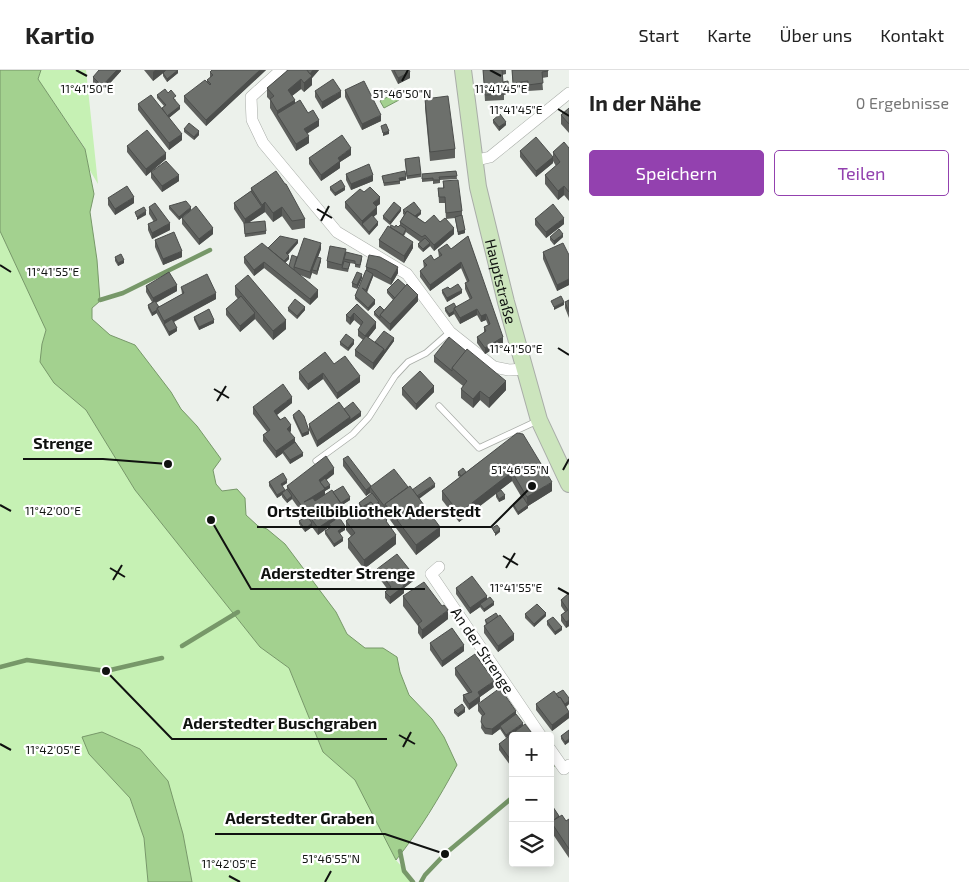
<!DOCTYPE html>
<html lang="de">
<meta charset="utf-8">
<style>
body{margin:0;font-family:"Exo 2",sans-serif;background:#f2f2f2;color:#222}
.controls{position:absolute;right:15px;bottom:15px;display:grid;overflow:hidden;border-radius:5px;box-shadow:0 2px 12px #0003}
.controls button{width:45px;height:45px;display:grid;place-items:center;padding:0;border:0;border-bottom:1px solid #e0e0e0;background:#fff;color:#222;font:25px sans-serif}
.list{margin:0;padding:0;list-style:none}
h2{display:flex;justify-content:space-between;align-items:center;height:65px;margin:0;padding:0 20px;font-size:21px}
h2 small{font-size:16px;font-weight:400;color:#767676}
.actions{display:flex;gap:10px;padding:15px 20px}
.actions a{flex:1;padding:11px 0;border:1px solid #9341af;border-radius:5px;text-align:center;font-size:18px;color:#9341af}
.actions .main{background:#9341af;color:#fff}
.icon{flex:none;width:28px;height:28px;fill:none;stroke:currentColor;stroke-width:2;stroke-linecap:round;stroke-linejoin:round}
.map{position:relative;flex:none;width:569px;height:812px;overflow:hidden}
header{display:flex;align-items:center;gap:30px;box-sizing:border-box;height:70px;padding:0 25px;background:#fff;border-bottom:1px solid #e0e0e0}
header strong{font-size:24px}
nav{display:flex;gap:28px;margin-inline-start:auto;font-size:18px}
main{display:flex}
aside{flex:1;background:#fff}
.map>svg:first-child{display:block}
</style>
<header>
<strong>Kartio</strong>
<nav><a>Start</a><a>Karte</a><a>Über uns</a><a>Kontakt</a></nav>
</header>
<main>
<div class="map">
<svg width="569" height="812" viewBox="0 0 569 812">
<rect width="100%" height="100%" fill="#ecf1eb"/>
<g fill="#c6f1b4">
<polygon points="41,0 86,0 98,114 89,99 85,78 38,9"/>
<polygon points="0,161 46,260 42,274 54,313 86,340 135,420 260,577 289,598 323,682 355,710 396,790 415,812 192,812 183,764 89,684 130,728 144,768 148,812 0,812"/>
</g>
<g fill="#a3d18f" stroke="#779869">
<path d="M 0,0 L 41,0 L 38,9 L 85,79 L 94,124 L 90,142 L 97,190 L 100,231 L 92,238 L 92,249 L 110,265 L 135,275 L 171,322 L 181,339 L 197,356 L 221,389 L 213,400 L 216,414 L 222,421 L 237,419 L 245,428 L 246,445 L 258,456 L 267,459 L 285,474 L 336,542 L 347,564 L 365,578 L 383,578 L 397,587 L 400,602 L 409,625 L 432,649 L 444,667 L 457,695 C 439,728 420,760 396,790 L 355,710 L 323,682 L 289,598 L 260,577 L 135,420 L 86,340 L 54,313 L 40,292 L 42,274 L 46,260 L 0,161 Z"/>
<polygon points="395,23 399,30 384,38 380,31"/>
<polygon points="102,662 140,679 168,711 183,764 192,812 148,812 144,768 130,728 89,684 82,667"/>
</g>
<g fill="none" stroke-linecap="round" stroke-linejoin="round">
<g stroke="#779869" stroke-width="4.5">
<polyline points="100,230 123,223 210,180"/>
<polyline points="182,576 238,542"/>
<polyline points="0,597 27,590 106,601 162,588"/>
<polyline points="550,697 553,695"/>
<polyline points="400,781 404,801 413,812"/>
<polyline points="421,812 425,805 445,784 513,727"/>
</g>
<g stroke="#a9ada8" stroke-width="7">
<g id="service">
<polyline points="439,336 479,378 537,351"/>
<polyline points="316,391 353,364 369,347 395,306 408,292 426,283 450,262"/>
</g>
</g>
<g stroke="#a9ada8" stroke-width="12">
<g id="minor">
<polyline points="281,0 251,27 252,50 263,73 337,162 407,204 450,262 494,297 509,300 524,299"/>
<polyline points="473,91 490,87 569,23"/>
<polyline points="439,497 431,504 541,666"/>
<polyline points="550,679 564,699 569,695"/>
</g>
</g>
<g stroke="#a9ada8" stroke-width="18">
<g id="secondary">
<path id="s1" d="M 463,0 L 478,117 L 506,232 L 539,350 L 569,414"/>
</g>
</g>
<use href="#service" stroke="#fff" stroke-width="5.5"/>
<use href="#minor" stroke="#fff" stroke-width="11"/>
<use href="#secondary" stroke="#cce5bd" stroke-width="16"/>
</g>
<g fill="#5e605d">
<polygon points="121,0 121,1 102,22 93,13 93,7"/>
<polygon points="144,0 178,0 178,3 167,12 163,6 163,3 153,11"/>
<polygon points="266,0 206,56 184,32 184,26 207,12 207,10 210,8 210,2"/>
<polygon points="288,0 319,0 312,8 312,15 304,22 301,19 292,26 295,33 308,43 319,56 307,64 309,73 296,81 270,38 270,30 267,27 267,18"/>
<polygon points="391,0 409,0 410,8 398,14"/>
<polygon points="483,0 506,0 506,4 502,5 503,12 509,21 509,24 504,25 504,30 485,31"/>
<polygon points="512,0 548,0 548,7 542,8 543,20 528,21 528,18 513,19"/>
<polygon points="345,20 381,51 362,60 345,27"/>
<polygon points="315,21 341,27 322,39 315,27"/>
<polygon points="168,23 176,30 175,30 180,39 169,48 182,70 169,80 138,40 138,34 162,38 164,36 157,28 157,25"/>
<polygon points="425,29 455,79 455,88 430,91 425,38"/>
<polygon points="569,38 569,63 561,54 561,45"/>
<polygon points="493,50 506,55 499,61 493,53"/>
<polygon points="184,59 199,65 194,70 184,62"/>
<polygon points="127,76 166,89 146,106 127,82"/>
<polygon points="569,78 569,131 564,125 558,130 545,114 545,105 556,96 553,91 553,93 536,107 520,87 520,81 553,87 553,82"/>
<polygon points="351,85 340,92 340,98 321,111 309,94 309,88"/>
<polygon points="405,89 421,104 421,107 407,109"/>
<polygon points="456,101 457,109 440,110 440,113 433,114 433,111 422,112 422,104"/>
<polygon points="151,102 179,111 162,122 151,108"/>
<polygon points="346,104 373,111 351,120 346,110"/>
<polygon points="382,106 406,110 400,111 400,114 384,116"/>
<polygon points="443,111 462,141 462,146 465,163 458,165 455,148 446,149 445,133 439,133 438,118 443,118"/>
<polygon points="330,117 345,120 335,126 330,120"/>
<polygon points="251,118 305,149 305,158 292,160 282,146 273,152 265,142 248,153 266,161 266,164 245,167 244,154 234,139 234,133 251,121"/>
<polygon points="364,122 380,134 376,136 377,144 373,147 378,155 369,165 345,138 345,132"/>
<polygon points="108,128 134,133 115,145 108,135"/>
<polygon points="169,136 191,140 179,150 169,139"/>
<polygon points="149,137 170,160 152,169 148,160 148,154 154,152 149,144"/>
<polygon points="403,140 421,144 417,147 425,153 440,152 454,164 434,181 430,176 423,182 418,177 418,174 420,172 406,162 404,166 413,178 404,193 379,177 379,170 390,157 398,157 400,155 400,152 404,145 403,144"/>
<polygon points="401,141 390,155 383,149 383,146"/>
<polygon points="182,148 213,164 199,175 182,154"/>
<polygon points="535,149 564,154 546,168 535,155"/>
<polygon points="468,166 503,273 485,284 477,273 477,267 484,263 484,257 488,255 486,250 481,252 477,245 460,254 454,244 449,247 445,241 445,238 456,237 470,230 465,219 465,213 467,212 461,198 430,221 420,207 420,201 424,198 423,191 434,190 439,187 438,180 451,179"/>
<polygon points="550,167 563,167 554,175 550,170"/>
<polygon points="155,170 182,187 163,195 155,177"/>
<polygon points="298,173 288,185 289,189 285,193 289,196 297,187 321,179 318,187 321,191 317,205 312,203 310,209 300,205 318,227 310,235 264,198 254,206 244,193 244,187 268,178"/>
<polygon points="346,182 362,189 360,198 355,197 355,194 350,193 348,202 327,198 327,191"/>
<polygon points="543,182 569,185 569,215 557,221 543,189"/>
<polygon points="115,187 124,193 118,196 115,191"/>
<polygon points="366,197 398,203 391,215 373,206 367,223 375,234 368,241 355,229 355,226 366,201"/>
<polygon points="362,208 357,219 352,217 352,213"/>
<polygon points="146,216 177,221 156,233 159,237 182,224 181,217 216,229 174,252 177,261 169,266 157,244 157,243 152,246 148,238 148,235 152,232 146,222"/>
<polygon points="235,216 286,259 273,270 255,249 240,262 226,245 226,239 238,229 235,225"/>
<polygon points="450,219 462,223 447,232 442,223 442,220"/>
<polygon points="387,220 418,231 390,261 374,245 374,242 384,240 393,230 387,223"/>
<polygon points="569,230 569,248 565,238 565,232"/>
<polygon points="357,234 376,258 368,268 375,272 394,271 373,300 355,286 355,280 363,270 358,266 358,260 361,256 354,250 350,255 346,251 346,245"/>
<polygon points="288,238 305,240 297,249 288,241"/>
<polygon points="194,247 214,253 199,260 194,250"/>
<polygon points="340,272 354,274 348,281 340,275"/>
<polygon points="434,286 506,320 489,338 480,330 473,338 461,328 461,319 463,316 434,292"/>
<polygon points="334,294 360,312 337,329 323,309 308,320 299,309 299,302"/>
<polygon points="402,318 434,322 416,340 402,325"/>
<polygon points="292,333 277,345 291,361 290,362 303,386 290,394 283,384 283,383 276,388 263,371 263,365 267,362 253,344 253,337"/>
<polygon points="344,339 361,346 317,377 309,360 309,354"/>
<polygon points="293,345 309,364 302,367 293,348"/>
<polygon points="498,378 552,421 528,436 528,438 518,445 513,437 513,434 522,428 512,411 500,420 505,429 499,432 496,427 496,424 459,452 442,430 442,421 460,407 458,406 458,402 466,402"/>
<polygon points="343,389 371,416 408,417 412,420 435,417 419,428 440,466 416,485 379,435 376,437 387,453 396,474 364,499 348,478 348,469 351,466 346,460 346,451 362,439 359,436 359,433 371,424 370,423 366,426 343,396"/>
<polygon points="334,404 326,410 330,418 325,421 325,425 333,422 350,430 342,435 345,446 340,449 345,460 340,463 343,471 334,477 325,464 325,461 329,458 329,457 318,465 312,457 305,462 299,454 299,451 305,447 292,429 287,433 282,427 282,425 277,428 269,416 269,412 287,413 282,416 285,421 287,419 287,416"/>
<polygon points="377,499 413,511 404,518 404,523 390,534 385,528 385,522 388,520 377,505"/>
<polygon points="456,518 487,529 494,535 484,542 480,537 470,544 456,524"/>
<polygon points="569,523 569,556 566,558 561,551 561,545 565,542 561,536 561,530"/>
<polygon points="403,526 448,549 422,569 418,563 418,556 403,536"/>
<polygon points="525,544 546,546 534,557 525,548"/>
<polygon points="485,550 514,570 498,582 484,563 484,556 486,555"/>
<polygon points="547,551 562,560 555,565 547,555"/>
<polygon points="430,573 464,581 442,597 430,580"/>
<polygon points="455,598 494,617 480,627 469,640 463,631 463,625 468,623 455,605"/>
<polygon points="556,625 569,628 569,634 566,637 569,648 552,661 536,640 536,634"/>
<polygon points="478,634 516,641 506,668 500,659 492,665 485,664 481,658 482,646 478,641"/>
<polygon points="454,640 465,642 458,647 454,643"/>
<polygon points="569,660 569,672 565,675 561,669 561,666"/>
<polygon points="513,666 513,699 499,680 499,674"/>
<polygon points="550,741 566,751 569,749 569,788 550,760"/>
</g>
<g fill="#4c4e4c">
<polygon points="117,0 121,0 121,1 102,22 102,16"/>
<polygon points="155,0 167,0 153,11 153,2"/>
<polygon points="178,0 178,3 167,12 167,9"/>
<polygon points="260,0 266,0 206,56 206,50"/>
<polygon points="313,0 319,0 312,8 312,15 304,22 304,13 309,5"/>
<polygon points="410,2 410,8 398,14 398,8"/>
<polygon points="301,9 301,19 288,29 288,20"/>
<polygon points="341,21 341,27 322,39 322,32"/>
<polygon points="295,30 295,40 277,44 277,41"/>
<polygon points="180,36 180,39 166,50 166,47"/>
<polygon points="381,45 381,51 362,60 362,54"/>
<polygon points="319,50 319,56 304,65 304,59"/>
<polygon points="506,52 506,55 499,61 499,57"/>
<polygon points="199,61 199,65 194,70 194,67"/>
<polygon points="389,61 389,64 383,66 383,63"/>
<polygon points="182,64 182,70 169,80 169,73"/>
<polygon points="309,66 309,73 296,81 296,74"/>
<polygon points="351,78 351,85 340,92 340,98 321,111 321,105 338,88"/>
<polygon points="166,83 166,89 146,106 146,99"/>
<polygon points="553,87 553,93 536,107 536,101"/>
<polygon points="179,105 179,111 162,122 162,116"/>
<polygon points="373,105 373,111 351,120 351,114"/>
<polygon points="406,107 406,110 399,111 399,108"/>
<polygon points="564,116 564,125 558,130 558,121"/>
<polygon points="345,117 345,120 335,126 335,123"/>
<polygon points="134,127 134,133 115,145 115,139"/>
<polygon points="380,127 380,134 373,139 373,133"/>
<polygon points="265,132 265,142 262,144 262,135"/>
<polygon points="191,137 191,140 179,150 179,147"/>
<polygon points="262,137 262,144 245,155 245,149"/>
<polygon points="282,137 282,146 273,152 273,143"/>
<polygon points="377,137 377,144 363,156 362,154 362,151"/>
<polygon points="401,138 401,141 390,155 390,152"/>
<polygon points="146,141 146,145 137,150 137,147"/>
<polygon points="421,141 421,144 413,151 413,148"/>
<polygon points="564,148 564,154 546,168 546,162"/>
<polygon points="378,152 378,155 369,165 369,162"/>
<polygon points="170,153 170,160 152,169 152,163"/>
<polygon points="213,158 213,164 199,175 199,169"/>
<polygon points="454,158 454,164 434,181 434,175"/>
<polygon points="465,160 465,163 458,165 458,162"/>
<polygon points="563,164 563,167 554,175 554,171"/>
<polygon points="298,170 298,173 286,186 286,183"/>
<polygon points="413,172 413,178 404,193 404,186"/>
<polygon points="321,173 321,179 313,200 312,200 312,203 310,209 310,202"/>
<polygon points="430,173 430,176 423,182 423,179"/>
<polygon points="182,181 182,187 163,195 163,189"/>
<polygon points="289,186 289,189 282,196 282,193"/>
<polygon points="321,188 321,191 317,205 317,201"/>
<polygon points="124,190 124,193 118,196 118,193"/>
<polygon points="264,192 264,198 254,206 254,200"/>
<polygon points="461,192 461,198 430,221 430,215"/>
<polygon points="398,197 398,203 391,215 391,209"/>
<polygon points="362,204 362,208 357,219 357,215"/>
<polygon points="373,204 373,207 366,223 366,220"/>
<polygon points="569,209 569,215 557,221 557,215"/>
<polygon points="177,215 177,221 153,234 153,228"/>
<polygon points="318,220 318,227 310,235 310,229"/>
<polygon points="462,220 462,223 447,232 447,228"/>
<polygon points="216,223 216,229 165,256 164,254 164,257 164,251"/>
<polygon points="418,225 418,231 390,261 390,254"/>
<polygon points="375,230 375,234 368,241 368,238"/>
<polygon points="564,232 564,235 554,240 554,237"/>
<polygon points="305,237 305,240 297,249 297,246"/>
<polygon points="477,239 477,245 460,254 460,248"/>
<polygon points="157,240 157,243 152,246 152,243"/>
<polygon points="454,241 454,244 449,247 449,244"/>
<polygon points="255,243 255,249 240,262 240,256"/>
<polygon points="354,243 354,250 350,255 350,248"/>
<polygon points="486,244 486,250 481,252 481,246"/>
<polygon points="214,250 214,253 199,260 199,257"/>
<polygon points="286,250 286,259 273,270 273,261"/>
<polygon points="376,252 376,258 365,272 365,266"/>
<polygon points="177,258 177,261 169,266 169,262"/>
<polygon points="503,267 503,273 485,284 485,278"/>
<polygon points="394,268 394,271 373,300 373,293 384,279"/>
<polygon points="354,270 354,274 348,281 348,278"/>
<polygon points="323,303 323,309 308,320 308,314"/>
<polygon points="360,306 360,312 337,329 337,323"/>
<polygon points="506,311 506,320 489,338 489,328"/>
<polygon points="434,316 434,322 416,340 416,334"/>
<polygon points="480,321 480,330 473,338 473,329"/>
<polygon points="292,327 292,333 274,347 274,341"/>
<polygon points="361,342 361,346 317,377 317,371 350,347"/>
<polygon points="291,355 291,361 287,365 287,359"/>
<polygon points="309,361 309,364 302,367 302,364"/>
<polygon points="295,368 295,375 283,381 283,383 276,388 276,381"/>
<polygon points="303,383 303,386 290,394 290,390"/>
<polygon points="334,398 334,404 320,415 319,410"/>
<polygon points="512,402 512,411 459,452 459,443"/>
<polygon points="287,410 287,413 281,417 281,414"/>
<polygon points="552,412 552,421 528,436 528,438 518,445 518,442 527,436 527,427"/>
<polygon points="435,414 435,417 415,432 415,429"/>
<polygon points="330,415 330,418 325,421 325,425 304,439 304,432"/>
<polygon points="370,417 370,423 366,426 366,420"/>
<polygon points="285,420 285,423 282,423 282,425 277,428 277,425"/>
<polygon points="505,425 505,429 499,432 499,429"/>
<polygon points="292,426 292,429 287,433 287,430"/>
<polygon points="350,427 350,430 339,437 339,434"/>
<polygon points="379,432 379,435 369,442 369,439"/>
<polygon points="345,440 345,446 330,456 329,454 329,457 318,465 318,458"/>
<polygon points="312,453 312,457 305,462 305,459"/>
<polygon points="345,456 345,460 338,464 338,461"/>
<polygon points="440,457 440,466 416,485 416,475"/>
<polygon points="500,459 500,462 495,466 495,463"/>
<polygon points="396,465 396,474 364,499 364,490"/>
<polygon points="343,468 343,471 334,477 334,474"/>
<polygon points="413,504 413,511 404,518 404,523 390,534 390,527 401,513"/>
<polygon points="487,526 487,532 480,534 480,537 470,544 470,538"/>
<polygon points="494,532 494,535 484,542 484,539"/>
<polygon points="448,540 448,549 422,569 422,560"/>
<polygon points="546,543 546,546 534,557 534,554"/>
<polygon points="569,550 569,556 566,558 566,552"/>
<polygon points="562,557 562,560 555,565 555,562"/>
<polygon points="514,564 514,570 498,582 498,576"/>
<polygon points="464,575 464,581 442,597 442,591"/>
<polygon points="494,611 494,617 480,627 480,632 469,640 469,634 478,622"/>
<polygon points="569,631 569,634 564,638 564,635"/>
<polygon points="465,638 465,642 458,647 458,644"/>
<polygon points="516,641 516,647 500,656 500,659 492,665 492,659"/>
<polygon points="569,642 569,648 552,661 552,655"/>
<polygon points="523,653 523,656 506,668 506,665"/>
<polygon points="569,669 569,672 565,675 565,672"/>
</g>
<g fill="#6d706c" stroke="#4c4e4c">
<polygon points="99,0 117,0 102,16 93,7"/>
<polygon points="166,0 178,0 167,9 163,3"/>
<polygon points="212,0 260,0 206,50 184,26 205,10 210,15 211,14 207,10 213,5 210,2"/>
<polygon points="288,0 307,0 312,6 304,13 301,9 288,20 295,30 277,41 270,29 274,26 267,18"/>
<polygon points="307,0 313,0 310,4"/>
<polygon points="394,0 409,0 410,2 398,8"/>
<polygon points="483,0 502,0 504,24 485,25"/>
<polygon points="512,0 548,0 548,1 542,2 543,13 528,15 528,11 513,13"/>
<polygon points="333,9 341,21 322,32 315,21"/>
<polygon points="364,11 381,45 362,54 345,20"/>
<polygon points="508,11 509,21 504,22 503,12"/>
<polygon points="165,19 168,23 171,20 176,26 173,28 180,36 167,46 162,38 166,35 157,25"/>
<polygon points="151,25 182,64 169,73 138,34"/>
<polygon points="448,26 455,79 430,82 425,29"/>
<polygon points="300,30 308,43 313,40 319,50 304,59 309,66 296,74 277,44"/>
<polygon points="569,38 569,54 561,45"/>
<polygon points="500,44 506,52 499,57 493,50"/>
<polygon points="189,53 199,61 194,67 184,59"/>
<polygon points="386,54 389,61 383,63 381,56"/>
<polygon points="147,60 166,83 146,99 127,76"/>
<polygon points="342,65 351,78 338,88 340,91 321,105 309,88"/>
<polygon points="536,67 553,87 536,101 520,81"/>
<polygon points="564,72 569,78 569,122 564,116 558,121 545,105 560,92 553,82"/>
<polygon points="419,87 421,104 407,106 405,89"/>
<polygon points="166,91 179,105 162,116 151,102"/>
<polygon points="369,94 373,105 351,114 346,104"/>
<polygon points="276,101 285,114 286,114 305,149 292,151 282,137 273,143 265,132 262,135 251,118"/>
<polygon points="405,101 406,107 399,108 400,111 384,113 382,106"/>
<polygon points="456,101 457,106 439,107 440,110 433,110 433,108 422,109 422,104"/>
<polygon points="341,110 345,117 335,123 330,117"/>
<polygon points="458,110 462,141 446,143 445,127 439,127 438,118 444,118 443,111"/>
<polygon points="127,116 134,127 115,139 108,128"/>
<polygon points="370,117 380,127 373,133 377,137 362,151 345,132 360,119 364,122"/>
<polygon points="251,121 262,137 245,149 234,133"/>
<polygon points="186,131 191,137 179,147 169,136"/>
<polygon points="394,132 401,138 390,152 383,146"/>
<polygon points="414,132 421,141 415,146 407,141 406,143 403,140"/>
<polygon points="155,133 170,153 152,163 148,154 157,150 149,137"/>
<polygon points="553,134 564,148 546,162 535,149"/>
<polygon points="196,136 213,158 199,169 182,148"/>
<polygon points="144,137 146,141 137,147 135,142"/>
<polygon points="407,141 425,153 434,145 440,152 445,148 454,158 434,175 425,165 422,167 400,152"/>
<polygon points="372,145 378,152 369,162 362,154"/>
<polygon points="462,145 465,160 458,162 455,147"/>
<polygon points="265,151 266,161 245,164 244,153"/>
<polygon points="391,155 395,157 396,155 398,157 400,155 406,159 403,165 390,157"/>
<polygon points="388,156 413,172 404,186 379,170"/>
<polygon points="559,159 563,164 554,171 550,167"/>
<polygon points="174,162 182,181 163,189 155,170"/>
<polygon points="280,166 298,170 286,183 289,186 284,191 268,178"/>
<polygon points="468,166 503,267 485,278 477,267 486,261 484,257 490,254 486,244 481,246 477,239 460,248 454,238 472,228 465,213 469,211 461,192 430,215 420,201 427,195 423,191 431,185 434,190 442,185 438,180 447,174 451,179"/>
<polygon points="304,168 321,173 310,202 294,197"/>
<polygon points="425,168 430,173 423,179 418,174"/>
<polygon points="262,173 318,220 310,229 264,192 254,200 244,187"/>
<polygon points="563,173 569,185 569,209 557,215 543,182"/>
<polygon points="330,176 346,179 342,195 327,191"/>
<polygon points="346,182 362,186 360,195 355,194 355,191 344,189"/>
<polygon points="121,184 124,190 118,193 115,187"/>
<polygon points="292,185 297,187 294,197 294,200 289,196"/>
<polygon points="369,185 380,187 398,197 391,209 376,200 366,197"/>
<polygon points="317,187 321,188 317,201 312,200"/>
<polygon points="344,191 350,193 348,199 342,198"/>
<polygon points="366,200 373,204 366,220 362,218 375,230 368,238 355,226"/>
<polygon points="169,202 177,215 153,228 146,216"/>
<polygon points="357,202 362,204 357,215 352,213"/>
<polygon points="207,204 216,223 164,251 157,238 184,223 181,217"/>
<polygon points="248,205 286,250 273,261 235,216"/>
<polygon points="398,209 406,216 395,228 387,220"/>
<polygon points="407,214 418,225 390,254 380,245"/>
<polygon points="458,214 462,220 447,228 442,220 448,217 450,219"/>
<polygon points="241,226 255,243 240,256 226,239"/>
<polygon points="561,226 564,232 554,237 551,231"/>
<polygon points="295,229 305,237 297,246 288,238"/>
<polygon points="569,230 569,242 565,232"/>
<polygon points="155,231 159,237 157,238 157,240 152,243 148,235"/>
<polygon points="454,233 456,237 454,238 454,241 449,244 445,238"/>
<polygon points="357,234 376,252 365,266 358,260 363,252 354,243 350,248 346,245"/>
<polygon points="380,236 384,240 380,245 380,248 374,242"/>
<polygon points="209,239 214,250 199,257 194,247"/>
<polygon points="172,249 177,258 169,262 164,254"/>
<polygon points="384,261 394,268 384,282 384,279 375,272"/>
<polygon points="346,264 354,270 348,278 340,272"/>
<polygon points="366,266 384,279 373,293 355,280"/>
<polygon points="449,267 466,281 452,298 452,301 434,286"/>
<polygon points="467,279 506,311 489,328 480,321 473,329 461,319 467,311 452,298"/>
<polygon points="325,282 334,294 345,286 360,306 337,323 323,303 308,314 299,302"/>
<polygon points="420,301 434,316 416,334 402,318"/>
<polygon points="283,314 292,327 274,341 280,350 285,347 291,355 287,359 295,368 276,381 263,365 270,360 253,337"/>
<polygon points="339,332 350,347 317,371 309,354"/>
<polygon points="353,332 361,342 350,350 350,347 344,339"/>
<polygon points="299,340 304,346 309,361 302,364 293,345"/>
<polygon points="517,363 523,364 552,412 527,427 512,402 459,443 442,421"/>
<polygon points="295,372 303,383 290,390 283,381"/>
<polygon points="326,386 334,398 319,410 325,419 304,432 313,428 315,431 332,420 345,440 318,458 287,416"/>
<polygon points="348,386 371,416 366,420 343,389"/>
<polygon points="463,398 466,402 461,406 458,402"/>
<polygon points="394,399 408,417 385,434 385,437 370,417"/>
<polygon points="283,403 287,410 281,414 285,420 277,425 269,412"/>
<polygon points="430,407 435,414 417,426 412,420"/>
<polygon points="325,408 330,415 325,418 320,412"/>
<polygon points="343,416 350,427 341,433 333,422"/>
<polygon points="410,416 440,457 416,475 385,434"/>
<polygon points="287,419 292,426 287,430 282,423"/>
<polygon points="501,420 505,425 499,429 496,423"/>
<polygon points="372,423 379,432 374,435 371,432 362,437 359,433"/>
<polygon points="523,427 528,435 518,442 513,434"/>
<polygon points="371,432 387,450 386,451 396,465 364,490 348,469 355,463 346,451"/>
<polygon points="307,446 312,453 305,459 299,451"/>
<polygon points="339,447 345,456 338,461 343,468 334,474 325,461 331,457 329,454"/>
<polygon points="497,455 500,459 495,463 492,458"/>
<polygon points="397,484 413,504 401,513 404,516 390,527 385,522 391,517 377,499"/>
<polygon points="472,506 487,526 470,538 456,518"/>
<polygon points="424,512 442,536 444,535 448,540 422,560 418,554 422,551 403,526"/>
<polygon points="569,523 569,550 566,552 561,545 568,540 561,530"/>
<polygon points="490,527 494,532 484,539 480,534"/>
<polygon points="537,534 546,543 534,554 525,544"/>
<polygon points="496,543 498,546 488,554 485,550"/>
<polygon points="500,545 514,564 498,576 484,556"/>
<polygon points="553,547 562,557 555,562 547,551"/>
<polygon points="452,558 464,575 442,591 430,573"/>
<polygon points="475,584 494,611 478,622 480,626 469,634 463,625 472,622 455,598"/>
<polygon points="500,618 516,641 492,659 485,658 481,652 482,646 485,644 478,634"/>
<polygon points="563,620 569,628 569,631 565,634 560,627 559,628 556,624"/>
<polygon points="554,621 559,628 560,627 569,642 552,655 536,634"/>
<polygon points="462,634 465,638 458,644 454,640"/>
<polygon points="516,644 523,653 506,665 500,656"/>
<polygon points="525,654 534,666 513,666 513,693 499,674"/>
<polygon points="569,660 569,669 565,672 561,666"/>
<polygon points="553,737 559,746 551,752 551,758 550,757 550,741"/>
<polygon points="562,745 566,751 569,749 569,779 551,752"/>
</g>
<path fill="none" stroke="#101210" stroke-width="2" d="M 76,0 L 87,6M 490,0 L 501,6M 402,11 L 408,0M 558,39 L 569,46M 317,139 L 332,148M 321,151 L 329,136M 0,195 L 11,202M 558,278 L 569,285M 214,319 L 229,328M 217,331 L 226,316M 563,400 L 569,389M 0,435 L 11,441M 503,486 L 518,495M 110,498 L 125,507M 506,498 L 515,483M 113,510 L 122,495M 558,518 L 569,524M 399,665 L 415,674M 0,674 L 11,680M 403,677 L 411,662M 229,806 L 240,812M 325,812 L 331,801"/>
<g text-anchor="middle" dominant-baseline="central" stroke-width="4.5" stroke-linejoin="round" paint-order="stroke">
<g font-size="15" fill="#101210" stroke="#fff">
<text stroke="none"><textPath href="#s1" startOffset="215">Hauptstraße</textPath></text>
<text transform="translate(483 580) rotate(56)">An der Strenge</text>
</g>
</g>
<g font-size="12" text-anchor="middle" fill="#101210" stroke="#fff" stroke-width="4.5" stroke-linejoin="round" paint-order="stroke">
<text x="87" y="23">11°41'50"E</text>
<text x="501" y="23">11°41'45"E</text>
<text x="402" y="28">51°46'50"N</text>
<text x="516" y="44">11°41'45"E</text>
<text x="53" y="206">11°41'55"E</text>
<text x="516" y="283">11°41'50"E</text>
<text x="520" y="404">51°46'55"N</text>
<text x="53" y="445">11°42'00"E</text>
<text x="516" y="522">11°41'55"E</text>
<text x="53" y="684">11°42'05"E</text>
<text x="331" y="793">51°46'55"N</text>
<text x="229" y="798">11°42'05"E</text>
</g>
<path fill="none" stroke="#101210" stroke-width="2" d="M168 394L103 389H23M532 416L491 457H257M211 450L251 519H425M106 601L172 669H387M445 784L385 764H215"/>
<g fill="#101210" stroke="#fff" stroke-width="2">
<circle cx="168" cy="394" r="5"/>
<circle cx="532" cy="416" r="5"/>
<circle cx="211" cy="450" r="5"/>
<circle cx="106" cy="601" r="5"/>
<circle cx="445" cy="784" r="5"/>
</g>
<g font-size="16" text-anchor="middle" font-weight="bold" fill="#101210" stroke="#fff" stroke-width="4.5" stroke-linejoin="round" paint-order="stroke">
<text x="63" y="379">Strenge</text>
<text x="374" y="447">Ortsteilbibliothek Aderstedt</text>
<text x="338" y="509">Aderstedter Strenge</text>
<text x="280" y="659">Aderstedter Buschgraben</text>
<text x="300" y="754">Aderstedter Graben</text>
</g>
</svg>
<div class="controls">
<button>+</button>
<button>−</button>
<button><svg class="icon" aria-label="layers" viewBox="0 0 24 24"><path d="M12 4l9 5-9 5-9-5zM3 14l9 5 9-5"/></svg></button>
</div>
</div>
<aside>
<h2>In der Nähe<small>0 Ergebnisse</small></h2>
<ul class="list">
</ul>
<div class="actions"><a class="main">Speichern</a><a>Teilen</a></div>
</aside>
</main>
